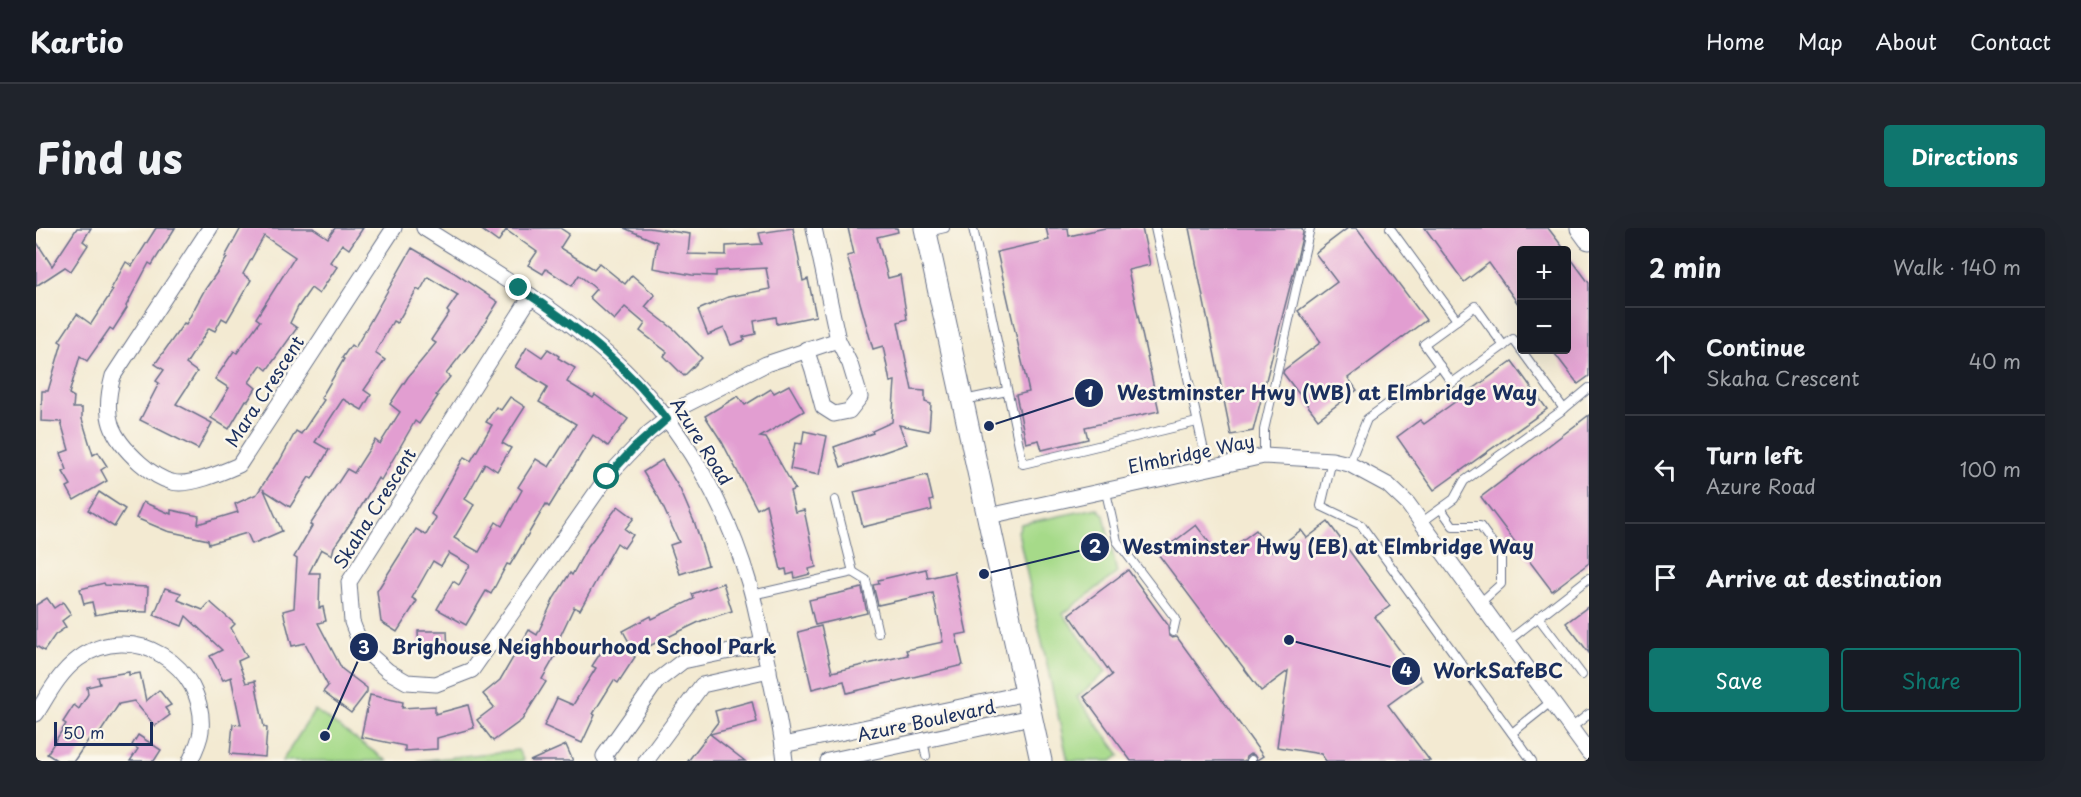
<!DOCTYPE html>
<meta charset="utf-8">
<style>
body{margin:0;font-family:"Playpen Sans",sans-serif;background:#20242c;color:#f1f3f6}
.controls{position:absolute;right:18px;top:18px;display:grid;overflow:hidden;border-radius:6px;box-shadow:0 6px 24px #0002}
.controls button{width:54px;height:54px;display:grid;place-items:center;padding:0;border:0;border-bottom:2px solid #363941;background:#171b24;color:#f1f3f6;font:30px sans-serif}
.scale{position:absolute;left:18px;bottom:15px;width:99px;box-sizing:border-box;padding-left:6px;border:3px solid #1b2f5e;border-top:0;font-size:16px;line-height:21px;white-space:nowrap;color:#1b2f5e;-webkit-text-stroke:4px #fbf7ec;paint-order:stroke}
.stop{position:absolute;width:18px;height:18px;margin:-14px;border:4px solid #0f766e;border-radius:50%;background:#fff}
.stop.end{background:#0f766e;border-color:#fff;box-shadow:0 2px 6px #0008}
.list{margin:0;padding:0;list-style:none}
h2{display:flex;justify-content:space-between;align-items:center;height:78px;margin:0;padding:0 24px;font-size:26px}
h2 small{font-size:20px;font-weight:400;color:#9ea1a6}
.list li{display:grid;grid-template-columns:39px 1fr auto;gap:18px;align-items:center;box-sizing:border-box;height:108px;padding:0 24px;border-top:2px solid #363941}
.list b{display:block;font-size:22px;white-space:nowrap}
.list p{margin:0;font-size:20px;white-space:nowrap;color:#9ea1a6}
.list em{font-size:20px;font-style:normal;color:#9ea1a6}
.actions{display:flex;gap:12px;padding:18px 24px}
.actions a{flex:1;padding:14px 0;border:2px solid #0f766e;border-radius:6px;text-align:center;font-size:21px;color:#0f766e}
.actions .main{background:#0f766e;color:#fff}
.icon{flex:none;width:33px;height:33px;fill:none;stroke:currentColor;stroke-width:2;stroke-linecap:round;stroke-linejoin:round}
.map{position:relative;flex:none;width:1553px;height:533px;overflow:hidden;border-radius:6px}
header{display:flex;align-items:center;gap:36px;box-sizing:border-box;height:84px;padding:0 30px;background:#171b24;border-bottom:2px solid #363941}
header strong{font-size:28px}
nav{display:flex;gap:33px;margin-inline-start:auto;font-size:21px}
.intro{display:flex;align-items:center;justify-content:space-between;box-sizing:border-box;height:144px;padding:0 36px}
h1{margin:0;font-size:42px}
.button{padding:15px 27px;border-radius:6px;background:#0f766e;color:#fff;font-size:21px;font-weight:700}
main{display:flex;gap:36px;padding:0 36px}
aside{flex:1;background:#171b24;border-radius:6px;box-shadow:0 6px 24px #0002}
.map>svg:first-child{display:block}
</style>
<header>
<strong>Kartio</strong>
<nav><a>Home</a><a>Map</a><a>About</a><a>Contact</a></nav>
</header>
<div class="intro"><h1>Find us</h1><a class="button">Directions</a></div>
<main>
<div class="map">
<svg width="1553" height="533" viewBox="0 0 1553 533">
<rect width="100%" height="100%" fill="#fbf7ec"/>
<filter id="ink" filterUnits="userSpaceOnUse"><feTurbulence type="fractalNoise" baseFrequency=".0167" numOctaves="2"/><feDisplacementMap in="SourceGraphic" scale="12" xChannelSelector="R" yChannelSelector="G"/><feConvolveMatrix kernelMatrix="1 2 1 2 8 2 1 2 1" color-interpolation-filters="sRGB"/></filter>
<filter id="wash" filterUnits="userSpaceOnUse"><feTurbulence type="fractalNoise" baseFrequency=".008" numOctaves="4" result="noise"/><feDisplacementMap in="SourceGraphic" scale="24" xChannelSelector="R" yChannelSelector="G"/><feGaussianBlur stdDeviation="1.35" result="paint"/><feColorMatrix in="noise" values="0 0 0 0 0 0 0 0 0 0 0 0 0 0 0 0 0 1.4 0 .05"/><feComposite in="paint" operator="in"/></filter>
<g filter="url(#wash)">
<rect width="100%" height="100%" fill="#f3ead2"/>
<g fill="#a6da89" stroke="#608474" stroke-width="1.5">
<polygon points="1061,280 1068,287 1081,345 1027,386 1070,444 1041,469 1084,527 1076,533 1032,533 982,304 985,296"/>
<polygon points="279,482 351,533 246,533"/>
<polygon points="482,522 488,533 382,533"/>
</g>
<g id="blocks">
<g fill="#e29ed1">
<polygon points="41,0 55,0 47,13 52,17 35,43 29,39 0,58 0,13 16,38"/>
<polygon points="120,0 139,0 116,37 113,35 90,78 91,80 77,102 74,100 51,133 44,128 33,166 38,169 37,180 46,180 46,191 57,227 62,224 71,238 65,242 71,253 38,272 31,259 35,257 27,244 31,242 25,225 33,222 25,194 5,193 6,163 12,163 26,115 23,113 41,86 55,96 77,62 75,61 90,34 96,38"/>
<polygon points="205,0 277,0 292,10 299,0 327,0 313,21 306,16 294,34 301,39 283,66 275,60 262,79 254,95 261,100 231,142 225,137 213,154 220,160 212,173 210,172 193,201 175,190 193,160 179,151 198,123 201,125 224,93 220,90 259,29 228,8 207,46 215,52 191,93 186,90 179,103 173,100 150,136 161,144 140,176 176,195 162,221 104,192 123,155 120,153 128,142 119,136 148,95 150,96 168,63 191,30 189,29"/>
<polygon points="443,0 524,0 533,6 524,20 558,41 563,35 589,56 596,47 619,67 609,79 639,102 666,130 648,148 628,128 631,124 604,103 609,96 589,79 578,92 553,69 560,61 543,47 536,58 510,41 507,46 492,37 501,24 487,14 470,2 462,14"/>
<polygon points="588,0 613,0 654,6 652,26 690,27 690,18 726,16 723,5 757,0 767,53 772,51 780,88 741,96 740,89 718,93 720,106 707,109 709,112 695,117 688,100 672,107 662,82 692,69 734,61 730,40 680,43 680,48 656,47 617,40 621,14"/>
<polygon points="812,0 861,0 862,4 841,9 852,50 864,47 871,91 862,94 876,162 889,163 889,174 895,176 893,203 863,197 871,216 805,239 798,219 837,205 836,203 856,194 859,153 854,154 847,118 837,121 811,28 818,26"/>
<polygon points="1010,0 1032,0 1033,8 1069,0 1106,0 1114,37 1092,42 1123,183 1049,199 1052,211 1006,222 1003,212 990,215 980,167 993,164 961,24 1013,12"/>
<polygon points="1153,0 1266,0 1267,5 1260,35 1217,203 1195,207"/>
<polygon points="1312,0 1321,0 1390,92 1312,150 1321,162 1282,191 1247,145 1248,142 1285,114 1262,83 1301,54 1279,25"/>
<polygon points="1389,0 1512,0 1529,22 1485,22 1485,80 1453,35 1428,54"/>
<polygon points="376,20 417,44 462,74 443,104 410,146 414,149 400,167 402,168 383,196 379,193 345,252 342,250 320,287 298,319 296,327 285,321 273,345 284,345 283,380 287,379 290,393 282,395 306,441 331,460 331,464 315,485 287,464 292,458 269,415 256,418 247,383 258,380 261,331 258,329 276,298 274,297 311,241 318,245 339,212 344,216 364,184 354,176 372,149 400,115 395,112 413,85 411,83 422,67 392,49 384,63 381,61 361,95 357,93 339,125 349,132 328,162 335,167 326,182 307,171 279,214 293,222 276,251 273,249 254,279 228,262 246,303 216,316 211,305 173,316 172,312 131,303 100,290 107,274 135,286 135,282 163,288 162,296 202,284 199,276 221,266 241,235 242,236 260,203 265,206 288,172 285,170 308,131 306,130 315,117 319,120"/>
<polygon points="1530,24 1553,55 1553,148 1542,156 1516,122 1530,122"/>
<polygon points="491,119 506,129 512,121 523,128 522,130 539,140 531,154 557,170 559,167 592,191 572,218 557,207 513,279 510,276 474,337 471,336 455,366 450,363 430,397 401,381 417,353 423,357 434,337 413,325 405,338 397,333 376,370 381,373 361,404 345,394 341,363 380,301 390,307 400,290 395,286 428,229 435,233 456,197 450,194 460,179 465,182 474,169 489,179 466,215 475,220 461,243 449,235 429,271 438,277 418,310 443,324 460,294 466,298 486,262 482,259 500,231 513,239 540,196 503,174 512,159 479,139"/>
<polygon points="1476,133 1511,181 1398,262 1361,209 1384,192 1388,196"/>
<polygon points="753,157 768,183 724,209 730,210 759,261 754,263 759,284 768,282 780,339 773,341 774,346 759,350 758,345 751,347 750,341 745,342 730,276 721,281 686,214 669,188 702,168 709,177 735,161 738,165"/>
<polygon points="1553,187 1553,335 1516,363 1445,269"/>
<polygon points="768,203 791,208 783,247 754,241 759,215 766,216"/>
<polygon points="626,232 644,261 659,296 672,337 644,346 634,317 643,314 623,270 607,244"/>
<polygon points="891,247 897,272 894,273 896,282 827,299 818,264"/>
<polygon points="63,264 89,281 78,299 52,282"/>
<polygon points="582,278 598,290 589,301 597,307 588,320 581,315 544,382 538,379 520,417 524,420 506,451 510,454 486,492 457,513 441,492 458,479 447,466 464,452 493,402 501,407 518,370 534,345 536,347 552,318"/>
<polygon points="1292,294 1354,378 1339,389 1386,452 1352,477 1394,533 1290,533 1285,526 1241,519 1252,443 1225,463 1122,326 1160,297 1184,329 1220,302 1236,324 1265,302 1271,310"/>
<polygon points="890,341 892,350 918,344 931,405 920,407 927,437 811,465 808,453 776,461 762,404 785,398 796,444 872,427 870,422 907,414 897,365 842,377 837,357 843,356 842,352"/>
<polygon points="1092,342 1132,397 1133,408 1136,410 1141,409 1227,528 1221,532 1218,527 1214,526 1210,529 1209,533 1095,533 1048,469 1076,447 1033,386"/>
<polygon points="68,355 69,357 112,359 111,384 80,383 59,387 56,374 48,376 44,361"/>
<polygon points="687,355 696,383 665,393 599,425 587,403 615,388 616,391 658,371 656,366"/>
<polygon points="129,360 145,365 142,372 167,382 174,374 199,396 195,400 211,429 202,433 210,455 219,453 228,499 231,500 229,529 194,526 197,496 205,497 195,449 187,452 174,428 186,422 150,388 146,398 118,387"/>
<polygon points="826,360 831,385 779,397 773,372"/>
<polygon points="11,370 18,380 27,374 35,386 26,393 30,399 19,407 8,423 0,418 0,377"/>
<polygon points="1553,378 1553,425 1530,395"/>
<polygon points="382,403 411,403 412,424 383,425"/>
<polygon points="573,412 599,429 582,455 578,452 557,486 559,487 546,515 508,498 521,470 537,477 560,440 556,438"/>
<polygon points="93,444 93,447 104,445 110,473 123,462 135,477 129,480 134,487 119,498 98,473 83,476 58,514 53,511 38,533 22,533 11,526 30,496 27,494 38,477 43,481 52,466 51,459 64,456 62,449"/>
<polygon points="334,467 367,474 366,480 399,478 399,486 432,477 438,500 401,510 401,521 369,523 369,518 325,509"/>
<polygon points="716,473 721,494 674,506 709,533 652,533 682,494 679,483"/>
<polygon points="102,507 125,522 118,533 94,533 102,521 96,517"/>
<polygon points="530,517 537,533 494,533"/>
</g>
</g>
</g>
<g filter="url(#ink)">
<use href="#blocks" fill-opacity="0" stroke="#677087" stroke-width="1.5"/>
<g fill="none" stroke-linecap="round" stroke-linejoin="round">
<g stroke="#677087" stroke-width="10">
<g id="lane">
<polyline points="937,0 987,236 1161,194"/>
<polyline points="1119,0 1172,241"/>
<polyline points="1354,0 1421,92 1388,116 1404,138"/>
<polyline points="892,4 909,0"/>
<polyline points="1421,92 1439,78 1468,118"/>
<polyline points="928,172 971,163"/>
<polyline points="1228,228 1228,202 1274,0"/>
<polyline points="1296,232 1285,278 1325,297 1496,533"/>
<polyline points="1313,236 1331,191 1404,138 1416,155 1477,111 1528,181"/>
<polyline points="1070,264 1081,313 1140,391 1137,404"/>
<polyline points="1405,281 1417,298 1444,298 1465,327 1465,356 1444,375"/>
<polyline points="1386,294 1418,271 1428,253 1528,181 1553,160"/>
<polyline points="817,344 830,352 842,405"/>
<polyline points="716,367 817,344 799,272"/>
<polyline points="1502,389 1546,447"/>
<polyline points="1472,413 1553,350"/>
<polyline points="1535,500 1553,486"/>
<polyline points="1476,505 1516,473"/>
<polyline points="887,511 890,528"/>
<polyline points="1215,532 1215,533"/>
</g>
</g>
<g stroke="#677087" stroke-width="17">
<g id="street">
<path d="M 174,0 L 77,148 C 66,189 74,208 104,235 C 113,243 124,251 136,254 C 152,259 187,244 203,237 L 358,0"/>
<path d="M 388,0 C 457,44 530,85 588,142 C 647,200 690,276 713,355 C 720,378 724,402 729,426 C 737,461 745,497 749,533"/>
<polyline points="495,68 313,354 316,394 326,420 352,443 371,454 400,456 436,442 571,249 613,205 649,177 730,136 802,112"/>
<polyline points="770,121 777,142 787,179 798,186 813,183 824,169 814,136 802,112 778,0"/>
<polyline points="953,288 1228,228 1296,232 1313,236 1352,257 1372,276 1553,525"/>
<path d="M 0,486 C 12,467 23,445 42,431 C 96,391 171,437 165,503 C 164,513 159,523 154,533"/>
<polyline points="747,517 990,465"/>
<polyline points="571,533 568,528 621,453 647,433 727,416"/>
<polyline points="610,533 666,457 733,442"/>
<polyline points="792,533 995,489"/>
</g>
</g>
<g stroke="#677087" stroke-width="23">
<g id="secondary">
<polyline points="889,0 1005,533"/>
<polyline points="1545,0 1553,11"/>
</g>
</g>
<use href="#lane" stroke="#fff" stroke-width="8"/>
<use href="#street" stroke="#fff" stroke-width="15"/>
<use href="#secondary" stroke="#fff" stroke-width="21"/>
</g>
</g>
<g fill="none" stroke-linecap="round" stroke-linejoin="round" filter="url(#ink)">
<path stroke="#0f766e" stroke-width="8" d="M 483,60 C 538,96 592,138 631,191 L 599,219 L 571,249"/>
</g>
<g text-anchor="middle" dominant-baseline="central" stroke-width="5" stroke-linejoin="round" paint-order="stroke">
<g font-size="18" fill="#1b2f5e" stroke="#fbf7ec">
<text transform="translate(228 163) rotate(-57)">Mara Crescent</text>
<text transform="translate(666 213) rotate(58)">Azure Road</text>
<text transform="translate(1155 225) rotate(-12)">Elmbridge Way</text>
<text transform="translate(338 280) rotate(-58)">Skaha Crescent</text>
<text transform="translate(890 492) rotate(-12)">Azure Boulevard</text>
</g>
</g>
<path fill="none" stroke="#1b2f5e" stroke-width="2" d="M953 198L1053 165M948 346L1059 319M289 508L328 419M1253 412L1370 443"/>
<g fill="#1b2f5e" stroke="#fbf7ec" stroke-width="2">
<circle cx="953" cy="198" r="6"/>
<circle cx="948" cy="346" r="6"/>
<circle cx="289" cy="508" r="6"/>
<circle cx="1253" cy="412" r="6"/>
<circle cx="1053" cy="165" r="15"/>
<circle cx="1059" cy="319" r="15"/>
<circle cx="328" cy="419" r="15"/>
<circle cx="1370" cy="443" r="15"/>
</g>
<g font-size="18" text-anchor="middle" font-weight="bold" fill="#fff">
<text x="1053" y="172">1</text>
<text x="1059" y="325">2</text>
<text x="328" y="426">3</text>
<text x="1370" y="449">4</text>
</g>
<g font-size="20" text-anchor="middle" font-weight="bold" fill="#1b2f5e" stroke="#fbf7ec" stroke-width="5" stroke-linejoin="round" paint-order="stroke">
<text x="1291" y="172">Westminster Hwy (WB) at Elmbridge Way</text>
<text x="1292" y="326">Westminster Hwy (EB) at Elmbridge Way</text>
<text x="548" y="426">Brighouse Neighbourhood School Park</text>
<text x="1462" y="450">WorkSafeBC</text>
</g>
</svg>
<div class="controls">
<button>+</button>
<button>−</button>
</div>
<div class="scale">50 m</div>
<div class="stop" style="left:571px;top:249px"></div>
<div class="stop end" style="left:483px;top:60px"></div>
</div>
<aside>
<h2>2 min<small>Walk · 140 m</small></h2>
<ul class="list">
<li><svg class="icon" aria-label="ahead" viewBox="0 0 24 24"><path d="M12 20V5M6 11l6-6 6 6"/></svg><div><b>Continue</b><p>Skaha Crescent</p></div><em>40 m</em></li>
<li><svg class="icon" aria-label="left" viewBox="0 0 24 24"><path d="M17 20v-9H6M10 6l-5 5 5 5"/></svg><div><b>Turn left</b><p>Azure Road</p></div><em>100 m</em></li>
<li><svg class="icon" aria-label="arrive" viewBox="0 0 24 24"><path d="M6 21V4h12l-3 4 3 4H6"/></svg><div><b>Arrive at destination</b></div></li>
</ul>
<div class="actions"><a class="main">Save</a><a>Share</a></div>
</aside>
</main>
